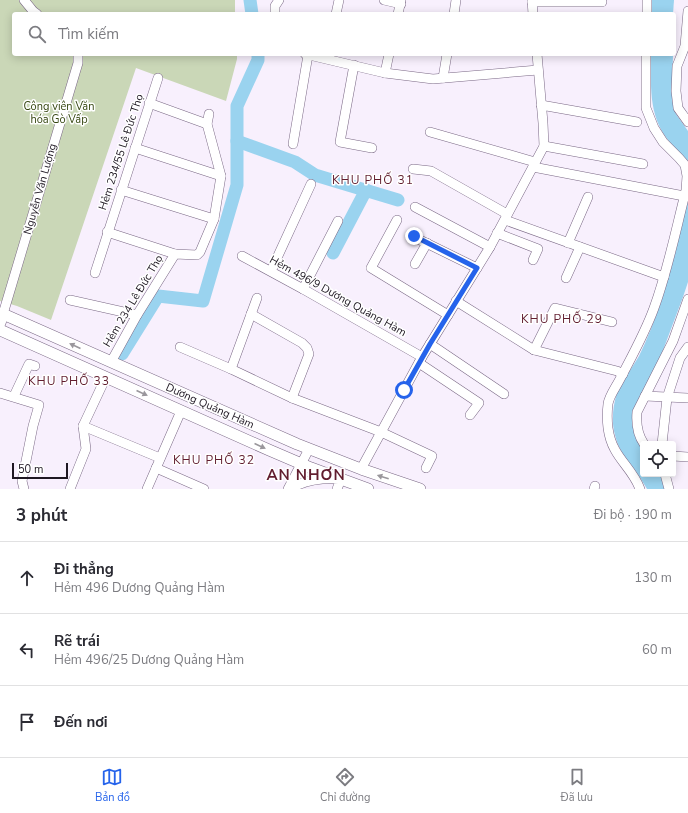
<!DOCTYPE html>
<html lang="vi">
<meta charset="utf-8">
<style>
body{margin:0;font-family:"Nunito Sans",sans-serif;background:#f7f7f7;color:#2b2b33}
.controls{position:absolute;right:12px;bottom:12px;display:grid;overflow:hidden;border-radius:4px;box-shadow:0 2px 10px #0003}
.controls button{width:36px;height:36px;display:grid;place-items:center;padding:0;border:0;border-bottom:1px solid #e1e1e2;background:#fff;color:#2b2b33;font:20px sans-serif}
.scale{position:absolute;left:12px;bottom:10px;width:56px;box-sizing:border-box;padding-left:4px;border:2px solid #1e1722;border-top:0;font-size:11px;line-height:14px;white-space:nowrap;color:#1e1722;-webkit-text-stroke:3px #fff;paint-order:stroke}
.stop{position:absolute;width:12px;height:12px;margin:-9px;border:3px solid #2563eb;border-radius:50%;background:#fff}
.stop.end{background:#2563eb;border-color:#fff;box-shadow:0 1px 4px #0008}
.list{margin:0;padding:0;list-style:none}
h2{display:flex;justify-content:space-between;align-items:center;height:52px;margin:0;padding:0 16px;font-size:17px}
h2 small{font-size:13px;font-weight:400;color:#7c7c81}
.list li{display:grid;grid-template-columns:26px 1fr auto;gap:12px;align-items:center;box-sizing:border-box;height:72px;padding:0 16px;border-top:1px solid #e1e1e2}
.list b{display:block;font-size:15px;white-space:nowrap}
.list p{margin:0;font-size:13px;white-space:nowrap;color:#7c7c81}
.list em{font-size:13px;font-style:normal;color:#7c7c81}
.icon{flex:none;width:22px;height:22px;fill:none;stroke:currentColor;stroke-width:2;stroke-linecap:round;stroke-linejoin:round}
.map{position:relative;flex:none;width:688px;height:489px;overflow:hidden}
.search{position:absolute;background:#fff;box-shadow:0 2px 10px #0003;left:12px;right:12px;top:12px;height:44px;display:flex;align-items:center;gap:10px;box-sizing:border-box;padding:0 14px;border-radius:4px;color:#7c7c81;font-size:15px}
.sheet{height:268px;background:#fff}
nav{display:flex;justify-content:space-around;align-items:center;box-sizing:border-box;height:56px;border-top:1px solid #e1e1e2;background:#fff;font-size:11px;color:#7c7c81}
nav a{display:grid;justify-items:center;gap:2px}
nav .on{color:#2563eb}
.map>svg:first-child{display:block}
</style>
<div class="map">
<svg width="688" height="489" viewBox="0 0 688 489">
<rect width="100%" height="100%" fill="#f8f0fd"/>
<polygon fill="#cad7b7" points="0,0 235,0 235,14 14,14 14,54 237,54 237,59 226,101 136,68 51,320 17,306 0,301"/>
<g fill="#9ad3ef">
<polygon points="651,0 674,0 673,14 651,14"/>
<path d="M 651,54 L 673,54 L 672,99 L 676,114 L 688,131 L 688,164 C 683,154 674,148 668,140 C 648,115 651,84 651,54 Z"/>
<path d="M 688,199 L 688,282 L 683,297 L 662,353 L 633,411 L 632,423 L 635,435 L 643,450 L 643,474 L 661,474 L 667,489 L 647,489 C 637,470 620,457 615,435 C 611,422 613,405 617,393 C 623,380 632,368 639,356 C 647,340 655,319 661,302 C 672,268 680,234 688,199 Z"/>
</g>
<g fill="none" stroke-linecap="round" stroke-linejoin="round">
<g stroke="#9ad3ef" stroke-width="13">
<polyline points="250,0 252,14"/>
<polyline points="237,141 295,162 315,175 398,200"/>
<polyline points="333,253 366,190"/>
<polyline points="122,354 158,296 203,301 237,185 237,106 258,60 258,54"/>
</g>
<g stroke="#7a6885" stroke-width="10">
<g id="minor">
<polyline points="24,0 33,11 37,14"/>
<polyline points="384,0 401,4"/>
<polyline points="532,0 533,14"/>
<polyline points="532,2 602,2"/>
<polyline points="688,11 685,46 677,66 676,91 678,108 688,122"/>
<polyline points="275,14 275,6 279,0"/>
<polyline points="336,14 339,0"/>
<polyline points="398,14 401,0"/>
<polyline points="454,14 456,0"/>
<polyline points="647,14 647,0"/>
<polyline points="305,54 385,73 433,79 538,70"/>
<polyline points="354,65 340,142 372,148"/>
<polyline points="385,73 389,54"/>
<polyline points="443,78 447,54"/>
<polyline points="149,103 207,124"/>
<polyline points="541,105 637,122"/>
<polyline points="430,132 535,162"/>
<polyline points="293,144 308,55"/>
<polyline points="544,146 643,164"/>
<polyline points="135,148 221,176"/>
<polyline points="533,167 684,196"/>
<polyline points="413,169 431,171 507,214"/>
<polyline points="121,190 214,219"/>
<polyline points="415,207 490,247"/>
<polyline points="397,220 371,268 448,315"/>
<polyline points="505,220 664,277"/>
<polyline points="107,232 175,254"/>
<polyline points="497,233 538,249 533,260"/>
<polyline points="414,237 477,268"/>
<polyline points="568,243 588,197"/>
<polyline points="242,256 303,289 422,357"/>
<polyline points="415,264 427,243"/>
<polyline points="271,271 311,184"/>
<polyline points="95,273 158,78"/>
<polyline points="566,278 580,247"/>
<polyline points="303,289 338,221"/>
<polyline points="70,300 137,315"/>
<polyline points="456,301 534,350 617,371 623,374"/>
<polyline points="3,314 78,63 78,54"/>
<polyline points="251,314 302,343 307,348 309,354 292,398"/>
<polyline points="430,344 504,394"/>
<polyline points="180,347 231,369 292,398 381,432 432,456 426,468"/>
<polyline points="534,350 555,308 612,322"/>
<polyline points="111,362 137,315 175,254 197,255 200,252 214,219 221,176 207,124 209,114"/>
<polyline points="419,363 479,403 470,415"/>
<polyline points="231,369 257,298"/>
<polyline points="0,393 39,405 33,426 22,481 24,489"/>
<polyline points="14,396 29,364 35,366"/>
<polyline points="645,396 688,398"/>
<polyline points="83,426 160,458"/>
<path d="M 644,444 C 637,434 636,424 637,412 L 673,341 L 688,299"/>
<polyline points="662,444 667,398 680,358 688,347"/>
<polyline points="673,456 688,457"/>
<polyline points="156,468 204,489"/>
<polyline points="361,469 422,357 490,247 544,146 543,123 537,54"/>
<polyline points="665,474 669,489"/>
<polyline points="70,489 86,449 83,426 106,377"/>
<polyline points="147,489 181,411"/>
<polyline points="288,489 309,449"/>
<path d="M 291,489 C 305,479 324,478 341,479 L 337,489"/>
<polyline points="594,489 595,486"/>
<path d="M 640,489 C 631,465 612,458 608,428 C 607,420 607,412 608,404 C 609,396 616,387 620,379 C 632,356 645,333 654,308 C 668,270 676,229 686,190 L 687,176 L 685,165 L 679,158 L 663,142 L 654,128 L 646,108 L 646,54"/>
</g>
</g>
<g stroke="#7a6885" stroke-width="12">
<g id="tertiary">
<polyline points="0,323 3,314 297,444 361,469 420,489"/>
<polyline points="0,330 269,450 311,468 368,489"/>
</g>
</g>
<use href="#minor" stroke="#fff" stroke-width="9"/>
<use href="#tertiary" stroke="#fff" stroke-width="11"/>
</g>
<defs><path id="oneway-solid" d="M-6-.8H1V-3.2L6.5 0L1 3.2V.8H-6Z"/></defs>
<g fill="#9a979c">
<use href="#oneway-solid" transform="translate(75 346) rotate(-156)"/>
<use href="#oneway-solid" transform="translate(142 393) rotate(24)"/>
<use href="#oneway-solid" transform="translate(260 446) rotate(24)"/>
<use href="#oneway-solid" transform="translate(383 477) rotate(-162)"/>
</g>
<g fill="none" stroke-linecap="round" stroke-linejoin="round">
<polyline stroke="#2563eb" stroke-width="5" points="404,390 430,344 477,268 414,236"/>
</g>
<g text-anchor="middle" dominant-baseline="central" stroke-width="3" stroke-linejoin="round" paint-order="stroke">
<g font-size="11" fill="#34450f" stroke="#fff">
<text x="59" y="106">Công viên Văn<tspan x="59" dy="13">hóa Gò Vấp</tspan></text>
</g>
<g font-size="11" fill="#1e1722" stroke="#fff">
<text transform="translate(121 152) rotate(-72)">Hẻm 234/55 Lê Đức Thọ</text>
<text transform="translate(40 189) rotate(-74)">Nguyễn Văn Lượng</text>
<text transform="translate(338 296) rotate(29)">Hẻm 496/9 Dương Quảng Hàm</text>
<text transform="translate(133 301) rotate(-59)">Hẻm 234 Lê Đức Thọ</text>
<text transform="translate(210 406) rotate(24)">Dương Quảng Hàm</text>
</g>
<g font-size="12" letter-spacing="1" fill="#611d2e" stroke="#fff">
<text x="373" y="180">KHU PHỐ 31</text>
<text x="562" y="319">KHU PHỐ 29</text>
<text x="69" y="381">KHU PHỐ 33</text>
<text x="214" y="460">KHU PHỐ 32</text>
</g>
<g font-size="15" font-weight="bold" letter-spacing="1" fill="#611d2e" stroke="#fff">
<text x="306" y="475">AN NHƠN</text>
</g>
</g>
</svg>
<div class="controls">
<button><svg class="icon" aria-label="locate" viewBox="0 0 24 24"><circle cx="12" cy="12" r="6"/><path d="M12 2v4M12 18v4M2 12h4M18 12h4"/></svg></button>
</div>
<div class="scale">50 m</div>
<div class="stop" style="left:404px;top:390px"></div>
<div class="stop end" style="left:414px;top:236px"></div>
<div class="search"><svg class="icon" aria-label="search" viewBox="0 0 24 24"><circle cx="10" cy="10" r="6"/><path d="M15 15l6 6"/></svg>Tìm kiếm</div>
</div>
<section class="sheet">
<h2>3 phút<small>Đi bộ · 190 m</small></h2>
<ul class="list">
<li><svg class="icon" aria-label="ahead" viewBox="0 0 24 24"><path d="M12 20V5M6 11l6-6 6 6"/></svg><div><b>Đi thẳng</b><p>Hẻm 496 Dương Quảng Hàm</p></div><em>130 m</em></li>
<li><svg class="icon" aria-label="left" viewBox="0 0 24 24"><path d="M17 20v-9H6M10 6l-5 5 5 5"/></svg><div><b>Rẽ trái</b><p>Hẻm 496/25 Dương Quảng Hàm</p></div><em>60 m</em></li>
<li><svg class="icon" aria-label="arrive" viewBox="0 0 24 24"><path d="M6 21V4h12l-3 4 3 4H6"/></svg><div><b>Đến nơi</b></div></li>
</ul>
</section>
<nav>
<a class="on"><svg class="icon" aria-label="map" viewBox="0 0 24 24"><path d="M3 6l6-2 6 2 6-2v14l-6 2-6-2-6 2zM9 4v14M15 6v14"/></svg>Bản đồ</a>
<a><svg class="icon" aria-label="directions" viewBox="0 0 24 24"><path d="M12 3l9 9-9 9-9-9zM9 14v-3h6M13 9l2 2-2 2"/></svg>Chỉ đường</a>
<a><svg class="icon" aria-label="saved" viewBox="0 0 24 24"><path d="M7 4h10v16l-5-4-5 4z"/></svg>Đã lưu</a>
</nav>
